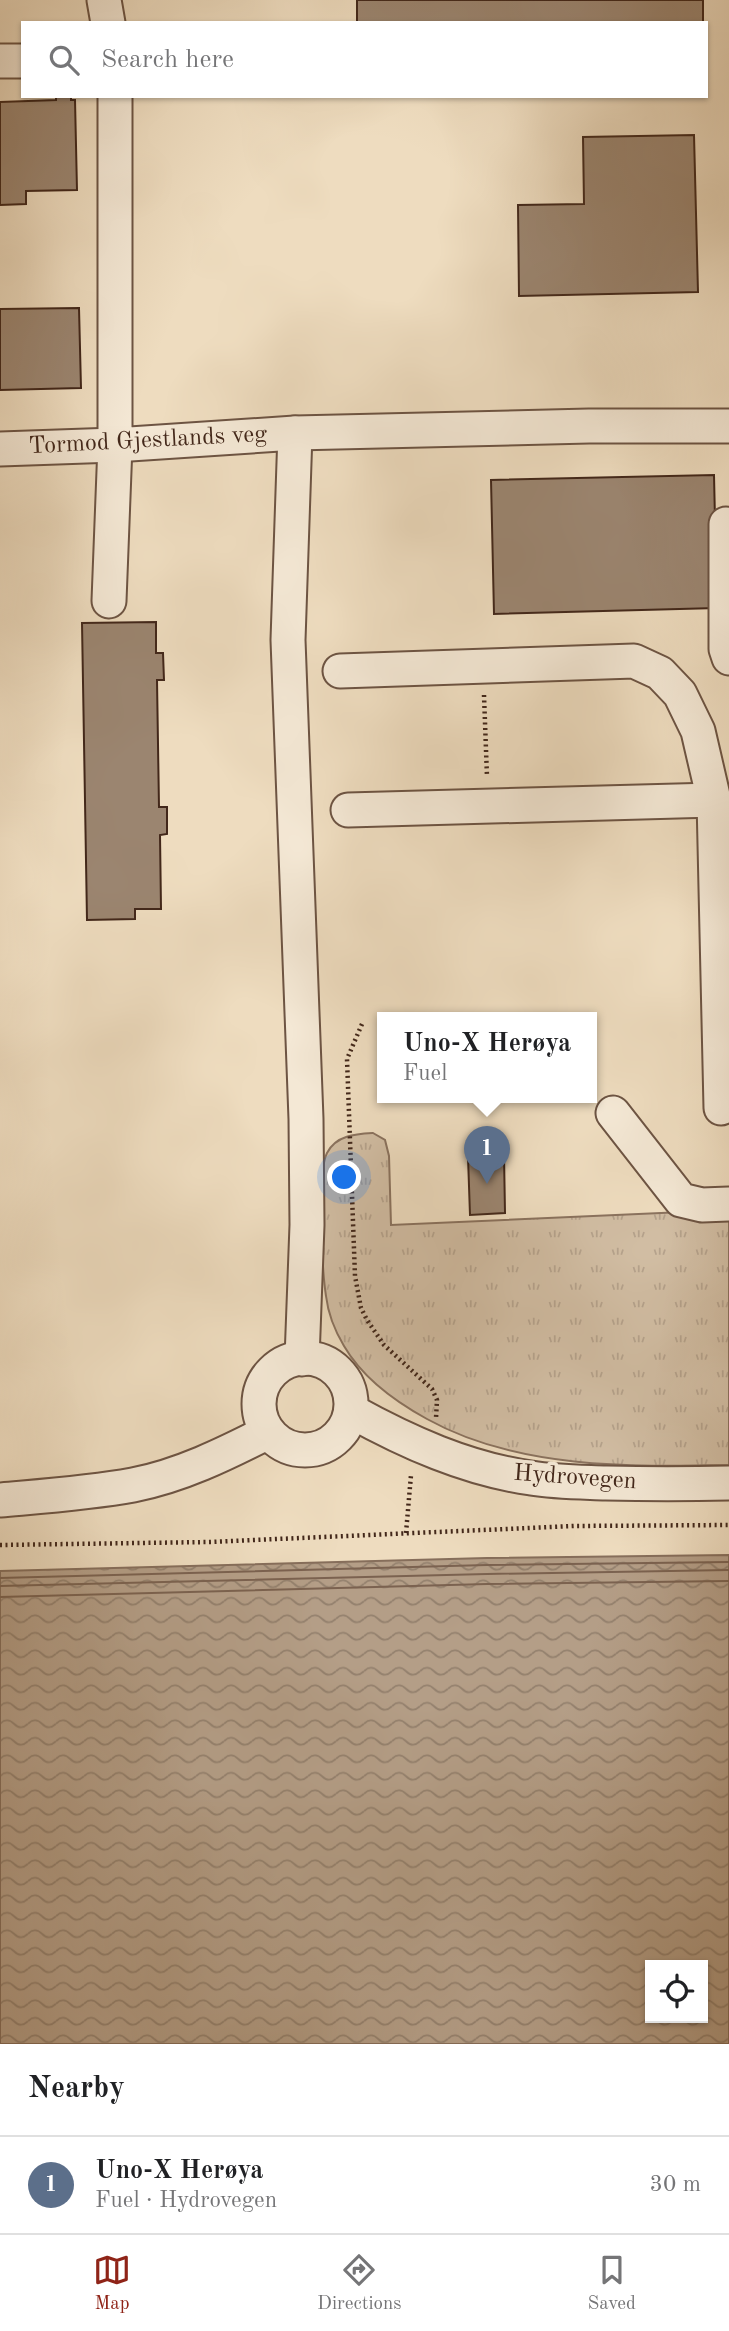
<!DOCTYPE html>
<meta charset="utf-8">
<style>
body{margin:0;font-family:"Old Standard TT",serif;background:#f2f2f2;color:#202124}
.controls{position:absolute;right:21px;bottom:21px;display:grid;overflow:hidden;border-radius:0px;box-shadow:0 2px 5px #0004}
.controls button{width:63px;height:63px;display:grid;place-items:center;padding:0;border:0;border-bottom:2px solid #e0e0e0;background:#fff;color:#202124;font:35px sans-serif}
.you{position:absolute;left:345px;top:1178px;width:24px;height:24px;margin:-18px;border:5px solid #fff;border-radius:50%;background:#1a73e8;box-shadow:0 0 0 10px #1a73e833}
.badge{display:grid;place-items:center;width:46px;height:46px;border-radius:50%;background:#8f2418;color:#fff;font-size:23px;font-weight:700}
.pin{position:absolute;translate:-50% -58px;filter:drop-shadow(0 2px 4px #0008)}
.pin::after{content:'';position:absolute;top:37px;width:24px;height:21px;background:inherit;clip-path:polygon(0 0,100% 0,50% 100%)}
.popup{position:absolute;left:377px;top:1012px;width:220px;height:91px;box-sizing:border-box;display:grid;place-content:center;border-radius:0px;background:#fff;filter:drop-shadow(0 2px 5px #0005);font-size:23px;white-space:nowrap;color:#757577}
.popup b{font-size:26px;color:#202124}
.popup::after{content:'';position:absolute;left:50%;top:100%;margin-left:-14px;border:14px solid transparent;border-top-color:#fff}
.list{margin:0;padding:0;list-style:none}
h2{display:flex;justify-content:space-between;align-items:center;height:91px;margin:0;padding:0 28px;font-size:30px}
h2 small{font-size:23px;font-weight:400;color:#757577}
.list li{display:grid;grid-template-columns:46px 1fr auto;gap:21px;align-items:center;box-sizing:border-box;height:98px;padding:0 28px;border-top:2px solid #e0e0e0}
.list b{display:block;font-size:26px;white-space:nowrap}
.list p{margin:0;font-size:23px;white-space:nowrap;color:#757577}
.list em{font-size:23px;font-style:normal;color:#757577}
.icon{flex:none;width:38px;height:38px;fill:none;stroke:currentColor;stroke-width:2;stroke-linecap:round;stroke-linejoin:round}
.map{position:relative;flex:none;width:729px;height:2044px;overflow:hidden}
.search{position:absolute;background:#fff;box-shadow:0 2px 5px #0004;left:21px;right:21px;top:21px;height:77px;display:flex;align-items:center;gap:18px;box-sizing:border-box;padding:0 24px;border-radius:0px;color:#757577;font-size:26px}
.sheet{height:189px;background:#fff}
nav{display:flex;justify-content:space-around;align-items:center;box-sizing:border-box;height:98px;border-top:2px solid #e0e0e0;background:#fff;font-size:19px;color:#757577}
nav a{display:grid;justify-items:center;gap:4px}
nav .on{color:#8f2418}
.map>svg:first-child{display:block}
</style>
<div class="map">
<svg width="729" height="2044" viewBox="0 0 729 2044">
<defs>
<pattern id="grass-tufts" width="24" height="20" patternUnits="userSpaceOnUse" patternTransform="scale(1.75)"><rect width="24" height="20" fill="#d1bda3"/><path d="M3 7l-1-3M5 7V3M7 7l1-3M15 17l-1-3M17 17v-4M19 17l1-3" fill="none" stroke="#b5a28c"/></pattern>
<pattern id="water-waves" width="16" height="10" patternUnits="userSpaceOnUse" patternTransform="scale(1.75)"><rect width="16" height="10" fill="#b49e87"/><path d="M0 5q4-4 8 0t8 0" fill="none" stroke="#94816e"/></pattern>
</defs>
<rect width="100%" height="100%" fill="#eedcbf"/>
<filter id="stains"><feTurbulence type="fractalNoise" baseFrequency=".00286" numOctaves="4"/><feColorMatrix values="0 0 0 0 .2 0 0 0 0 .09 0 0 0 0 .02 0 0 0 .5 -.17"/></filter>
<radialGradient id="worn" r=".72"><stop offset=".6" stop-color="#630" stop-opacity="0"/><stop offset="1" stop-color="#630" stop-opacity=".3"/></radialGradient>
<path fill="url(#grass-tufts)" stroke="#8a725e" stroke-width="2" d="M 373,1133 L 385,1140 L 389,1156 L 391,1225 L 729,1210 L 729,1465 C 629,1467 517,1469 427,1419 C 396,1402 362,1377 344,1346 C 335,1331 328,1313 326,1296 C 322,1270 317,1172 327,1153 C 336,1135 356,1134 373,1133 Z"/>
<path fill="url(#water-waves)" stroke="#866e5b" stroke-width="2" fill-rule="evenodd" d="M 729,1555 L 729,2044 L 0,2044 L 0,1571 L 487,1558 ZM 650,1965 L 703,1965 L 703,2018 L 650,2018 Z"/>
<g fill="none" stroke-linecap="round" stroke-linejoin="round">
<g stroke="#7b6250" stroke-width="2">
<polyline points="0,1578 487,1565 729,1562"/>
<polyline points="0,1586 487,1574 729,1570"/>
<polyline points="0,1597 487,1584 729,1581"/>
</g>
</g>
<g fill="#9b8570" stroke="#42271a" stroke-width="2">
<rect x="357" y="0" width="346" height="23"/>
<polygon points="56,96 71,96 71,100 75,100 77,190 26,191 26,204 0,205 0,102 56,100"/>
<polygon points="694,135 698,292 519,296 518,205 584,204 583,137"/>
<polygon points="79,308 81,388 0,390 0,309"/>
<polygon points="714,475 717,608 494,614 491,480"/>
<polygon points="156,622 156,653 163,653 164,680 157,680 159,807 167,807 167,834 160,835 161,909 135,909 135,919 87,920 82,623"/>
<polygon points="504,1155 505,1213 470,1215 468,1157"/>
</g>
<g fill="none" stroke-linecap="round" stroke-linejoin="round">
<g stroke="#6d5443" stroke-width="37">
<g id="minor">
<polyline points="104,0 108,23"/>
<polyline points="0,61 23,61"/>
<polyline points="295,433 288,640 306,1119 307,1225 302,1359"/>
<polyline points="0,449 115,445 295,433 589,426 729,426"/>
<polyline points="726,524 726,649 729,658"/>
<polyline points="109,601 115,445 115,96"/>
<polyline points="340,671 634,661 660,673 680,694 698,731 714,800 721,1108"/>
<polyline points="348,810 714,800"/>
<polyline points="613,1113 681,1200 702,1205 729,1204"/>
<circle cx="305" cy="1404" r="46"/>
<path d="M 351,1411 C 407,1442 467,1469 531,1478 C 555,1482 581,1482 606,1483 C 647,1484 688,1484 729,1483"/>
<path d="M 0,1500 C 45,1496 89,1493 133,1485 C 180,1476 225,1454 268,1432"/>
</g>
</g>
<g stroke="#42271a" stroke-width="4.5" stroke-dasharray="2 3.5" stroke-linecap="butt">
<polyline points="484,695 487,777"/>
<polyline points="362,1024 347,1059 355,1276 361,1308 367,1320 384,1345 432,1389 437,1400 436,1418"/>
<polyline points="406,1533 411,1475"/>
<polyline points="0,1545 209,1542 574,1526 729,1525"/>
</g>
<use href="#minor" stroke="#f4e8d5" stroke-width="33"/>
</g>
<g text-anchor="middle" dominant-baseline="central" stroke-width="7" stroke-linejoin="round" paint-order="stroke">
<g font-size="24" fill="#42271a" stroke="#f4e8d5">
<text transform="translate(148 441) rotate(-3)">Tormod Gjestlands veg</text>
<text transform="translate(575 1478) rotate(4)">Hydrovegen</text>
</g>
</g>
<rect width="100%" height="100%" filter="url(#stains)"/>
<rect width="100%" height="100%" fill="url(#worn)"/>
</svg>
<div class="controls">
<button><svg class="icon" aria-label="locate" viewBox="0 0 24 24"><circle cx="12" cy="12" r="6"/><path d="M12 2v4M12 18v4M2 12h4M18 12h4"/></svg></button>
</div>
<div class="you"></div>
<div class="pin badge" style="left:487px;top:1184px;background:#5c6f8a">1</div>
<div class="popup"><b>Uno-X Herøya</b>Fuel</div>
<div class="search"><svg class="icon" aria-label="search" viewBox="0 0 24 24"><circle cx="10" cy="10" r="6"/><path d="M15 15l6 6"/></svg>Search here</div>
</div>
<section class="sheet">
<h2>Nearby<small></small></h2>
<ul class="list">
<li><span class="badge" style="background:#5c6f8a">1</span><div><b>Uno-X Herøya</b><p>Fuel · Hydrovegen</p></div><em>30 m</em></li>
</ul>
</section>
<nav>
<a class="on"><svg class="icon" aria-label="map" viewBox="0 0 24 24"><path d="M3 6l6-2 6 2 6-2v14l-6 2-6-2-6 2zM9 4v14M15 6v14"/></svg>Map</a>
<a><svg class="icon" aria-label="directions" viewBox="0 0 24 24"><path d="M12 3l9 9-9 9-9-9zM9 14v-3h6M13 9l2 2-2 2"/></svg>Directions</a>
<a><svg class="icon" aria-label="saved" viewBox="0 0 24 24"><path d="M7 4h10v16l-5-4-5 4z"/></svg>Saved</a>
</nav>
